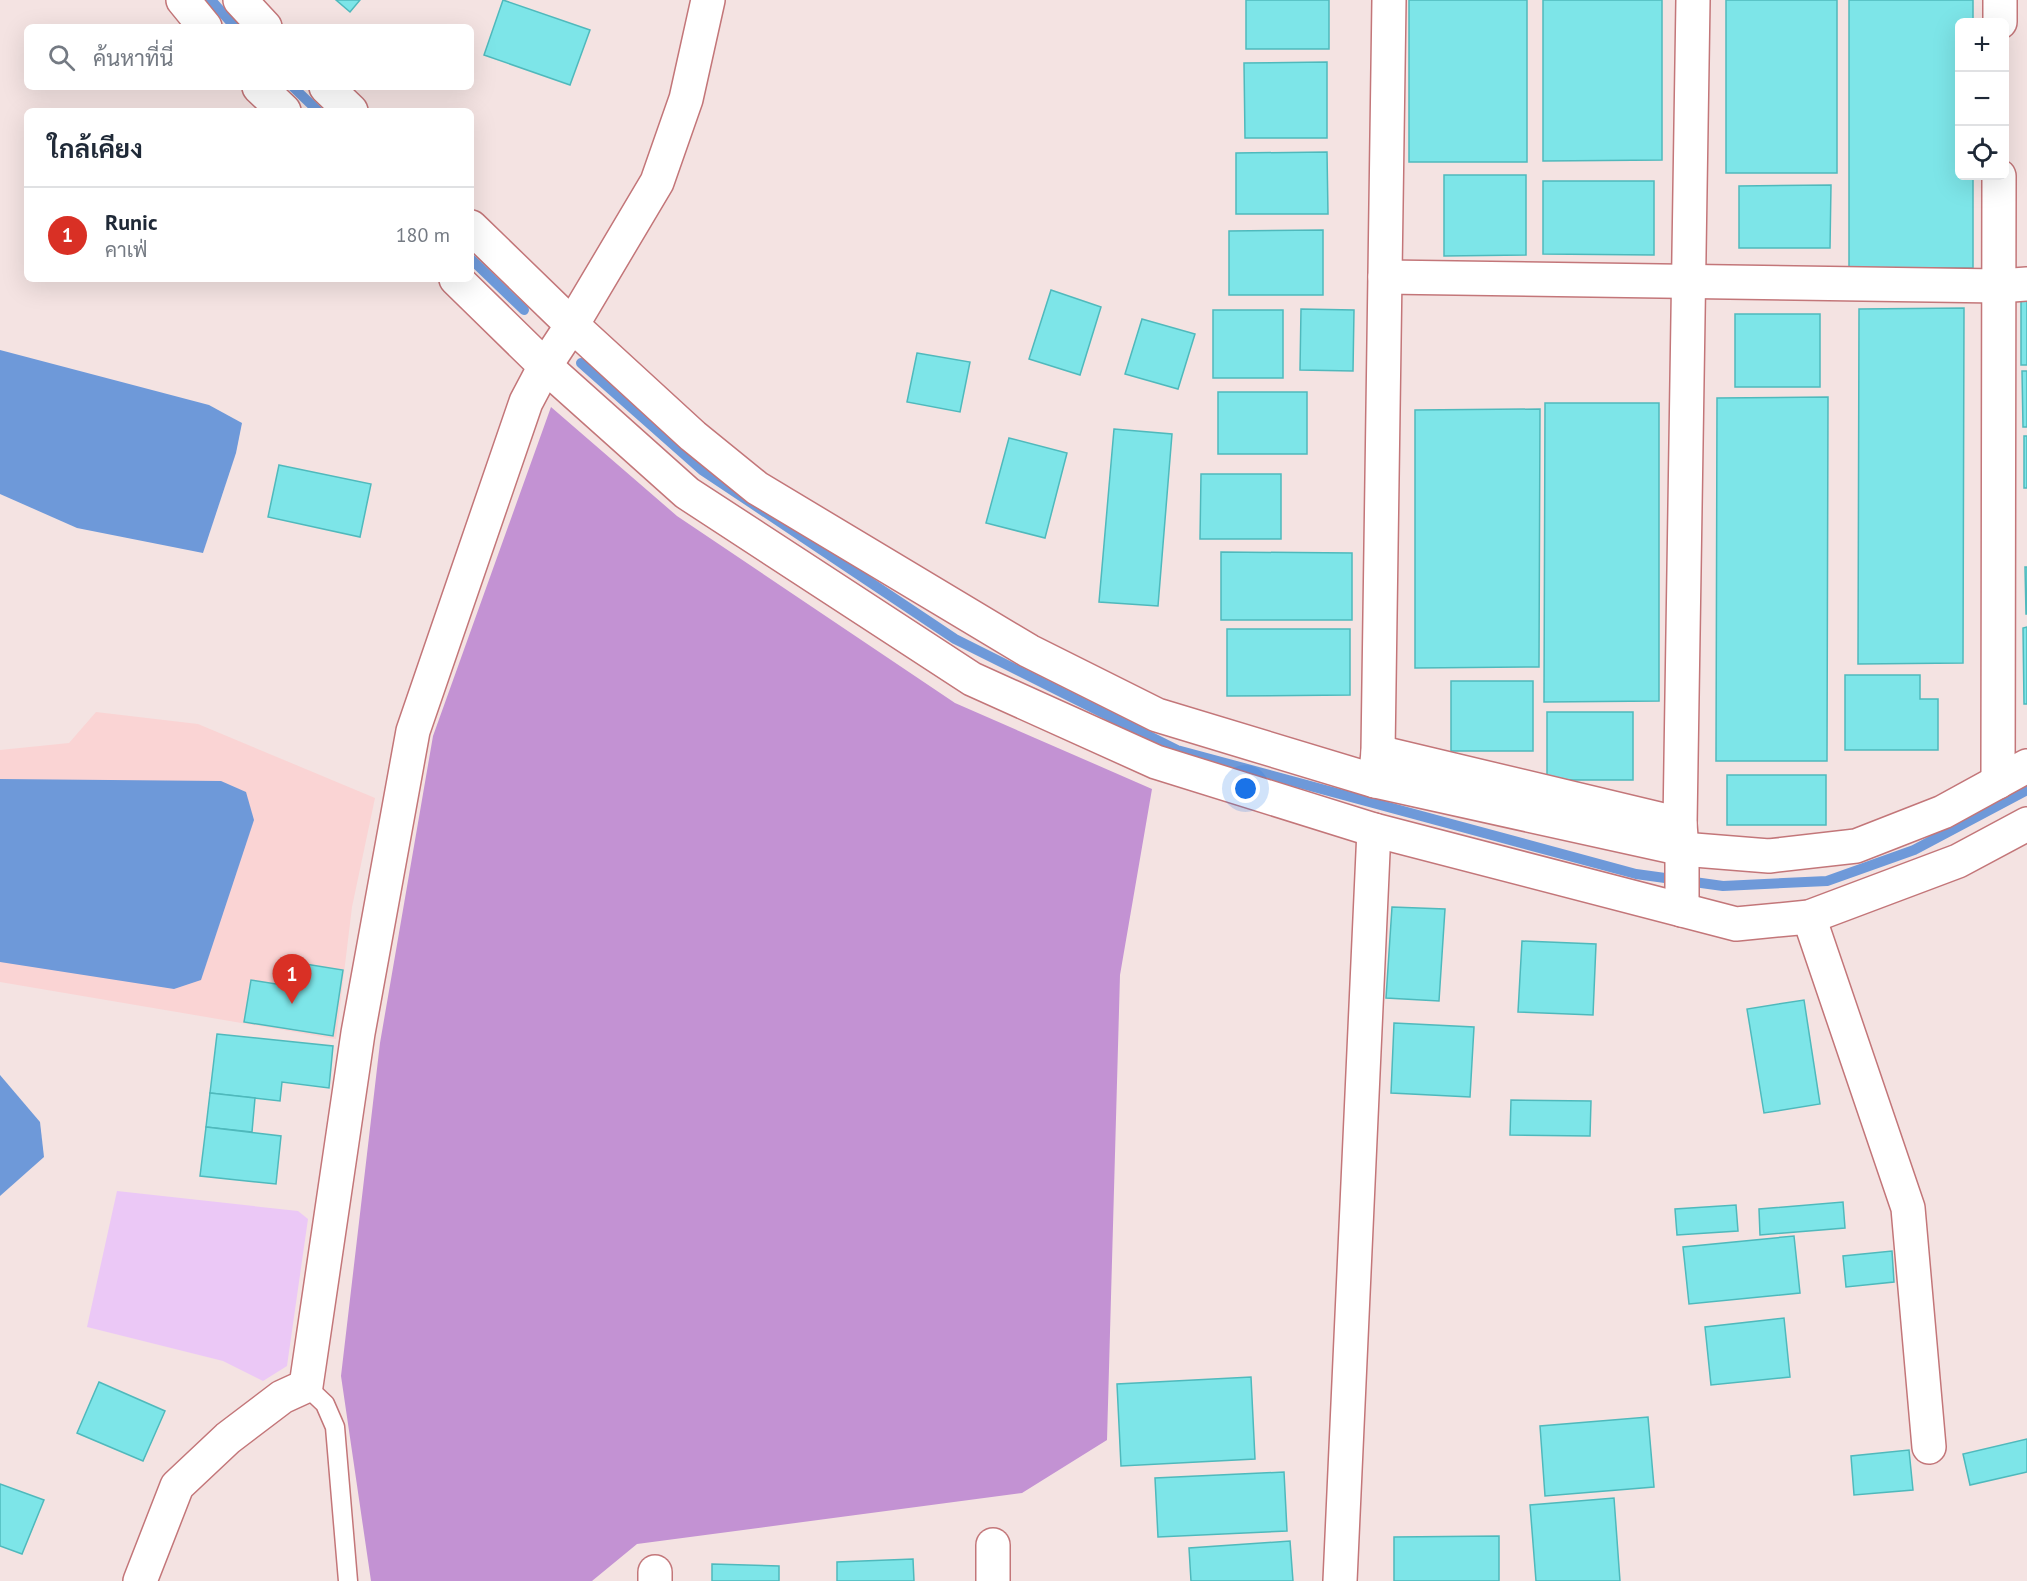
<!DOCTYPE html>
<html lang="th">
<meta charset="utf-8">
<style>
body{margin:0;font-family:"PT Sans",Sarabun,sans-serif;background:#f6f6f7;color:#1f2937}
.controls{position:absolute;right:18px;top:18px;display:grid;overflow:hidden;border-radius:9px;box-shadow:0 6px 24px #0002}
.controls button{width:54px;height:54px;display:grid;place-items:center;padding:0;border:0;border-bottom:2px solid #e0e1e3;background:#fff;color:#1f2937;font:30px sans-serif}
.you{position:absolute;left:1246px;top:789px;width:21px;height:21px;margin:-15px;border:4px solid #fff;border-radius:50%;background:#1a73e8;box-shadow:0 0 0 9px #1a73e833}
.badge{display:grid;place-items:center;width:39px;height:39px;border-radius:50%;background:#d93025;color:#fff;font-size:20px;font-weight:700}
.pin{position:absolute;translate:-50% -50px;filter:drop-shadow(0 2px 3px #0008)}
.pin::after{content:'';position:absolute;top:32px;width:21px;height:18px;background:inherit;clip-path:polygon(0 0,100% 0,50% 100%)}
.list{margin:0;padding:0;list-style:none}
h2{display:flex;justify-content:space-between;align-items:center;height:78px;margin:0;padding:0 24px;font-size:26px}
h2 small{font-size:20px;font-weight:400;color:#747a83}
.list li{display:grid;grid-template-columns:39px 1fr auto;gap:18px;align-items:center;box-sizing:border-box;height:96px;padding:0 24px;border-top:2px solid #e0e1e3}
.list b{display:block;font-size:22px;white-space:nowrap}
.list p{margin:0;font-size:20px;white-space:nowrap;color:#747a83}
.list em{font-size:20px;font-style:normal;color:#747a83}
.icon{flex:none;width:33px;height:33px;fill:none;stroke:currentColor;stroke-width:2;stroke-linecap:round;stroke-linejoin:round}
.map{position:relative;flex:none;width:2027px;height:1581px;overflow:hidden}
.search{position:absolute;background:#fff;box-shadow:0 6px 24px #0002;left:24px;top:24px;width:450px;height:66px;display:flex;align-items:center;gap:15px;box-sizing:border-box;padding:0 21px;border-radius:9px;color:#747a83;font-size:22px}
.panel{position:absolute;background:#fff;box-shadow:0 6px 24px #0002;left:24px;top:108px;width:450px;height:174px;border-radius:9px}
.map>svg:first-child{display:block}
</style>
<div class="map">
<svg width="2027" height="1581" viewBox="0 0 2027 1581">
<rect width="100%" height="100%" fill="#f4e3e2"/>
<polygon fill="#fad4d4" points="96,712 198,724 375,798 352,907 336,1039 0,982 0,750 69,743"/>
<polygon fill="#ebc8f6" points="117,1191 298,1211 308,1219 287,1366 263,1381 223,1361 87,1327"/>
<polygon fill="#c392d3" points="551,407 677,516 955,703 1152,789 1120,975 1107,1440 1022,1493 637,1544 592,1581 371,1581 341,1376 380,1043 433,736"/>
<g fill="#6e99d9">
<polygon points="0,350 209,405 242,423 236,453 203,553 77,528 0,494"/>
<polygon points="0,779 221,781 246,792 254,820 201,980 174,989 0,962"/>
<polygon points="0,1075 40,1122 44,1157 0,1196"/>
</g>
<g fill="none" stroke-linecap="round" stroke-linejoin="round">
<g stroke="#6e99d9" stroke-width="10">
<polyline points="211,0 235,27"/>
<polyline points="293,87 318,111"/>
<polyline points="471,259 524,310"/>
<polyline points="581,363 702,470 955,639 1177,750 1636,874 1723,886 1827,881 1914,850 2027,790"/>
</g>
</g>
<g fill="#7de5e8" stroke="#4fb9bc" stroke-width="1.5">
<polygon points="336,0 360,0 350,12"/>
<polygon points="503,0 590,30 570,85 484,55"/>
<rect x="1246" y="0" width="83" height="49"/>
<rect x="1409" y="0" width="118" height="162"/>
<polygon points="1543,0 1662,0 1662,160 1543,161"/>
<rect x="1726" y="0" width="111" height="173"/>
<polygon points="1849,0 1973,0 1973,22 1960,22 1960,176 1973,176 1973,268 1849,268"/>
<polygon points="1327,62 1327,138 1245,138 1244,63"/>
<polygon points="1327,152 1328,214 1236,214 1236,153"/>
<polygon points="1444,175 1526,175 1526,255 1444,256"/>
<polygon points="1543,181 1654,181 1654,255 1543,254"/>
<polygon points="1831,185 1830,248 1739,248 1739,186"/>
<polygon points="1323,230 1323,295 1229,295 1229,231"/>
<polygon points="1051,290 1101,307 1080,375 1029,359"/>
<rect x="2021" y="301" width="6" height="64"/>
<polygon points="1964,308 1963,663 1858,664 1859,309"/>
<polygon points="1301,309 1354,310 1353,371 1300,370"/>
<rect x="1213" y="310" width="70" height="68"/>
<rect x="1735" y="314" width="85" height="73"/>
<polygon points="1142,319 1195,334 1178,389 1125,374"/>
<polygon points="917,353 970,362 960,412 907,402"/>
<polygon points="2022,371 2027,371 2027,427 2023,427"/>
<rect x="1218" y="392" width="89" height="62"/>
<polygon points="1828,397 1827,761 1716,761 1717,398"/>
<polygon points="1545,403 1659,403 1659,701 1544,702"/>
<polygon points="1540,409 1539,667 1415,668 1415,410"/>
<polygon points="1114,429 1172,434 1158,606 1099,602"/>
<rect x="2024" y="436" width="3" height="52"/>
<polygon points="1009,438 1067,453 1045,538 986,523"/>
<polygon points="279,465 371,484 360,537 268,517"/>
<polygon points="1201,474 1281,474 1281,539 1200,539"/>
<polygon points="1221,552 1352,553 1352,620 1221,620"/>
<polygon points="2025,567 2027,567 2027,614 2026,614"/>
<polygon points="2027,627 2027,704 2024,704 2023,628"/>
<polygon points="1227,629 1350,629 1350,695 1227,696"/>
<polygon points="1845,675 1920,675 1920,699 1938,699 1938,750 1845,750"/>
<rect x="1451" y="681" width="82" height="70"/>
<rect x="1547" y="712" width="86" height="68"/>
<rect x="1727" y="775" width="99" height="50"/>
<polygon points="1392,907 1445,909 1439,1001 1386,998"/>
<polygon points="1522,941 1596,944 1593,1015 1518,1012"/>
<polygon points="299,963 343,970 333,1036 244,1022 251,980 295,987"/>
<polygon points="1804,1000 1820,1104 1764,1113 1747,1009"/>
<polygon points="1394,1023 1474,1027 1470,1097 1391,1093"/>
<polygon points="217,1034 333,1046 329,1088 282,1082 280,1101 210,1093"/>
<polygon points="210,1093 255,1098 252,1132 206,1127"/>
<polygon points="1511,1100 1591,1101 1590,1136 1510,1135"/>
<polygon points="206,1127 281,1136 276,1184 200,1176"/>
<polygon points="1843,1202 1845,1228 1760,1235 1759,1209"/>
<polygon points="1736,1205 1738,1231 1677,1235 1675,1209"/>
<polygon points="1794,1236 1800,1293 1689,1304 1683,1247"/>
<polygon points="1892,1251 1894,1282 1846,1287 1843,1256"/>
<polygon points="1784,1318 1790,1377 1711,1385 1705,1327"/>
<polygon points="1251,1377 1255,1459 1121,1466 1117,1384"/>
<polygon points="99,1382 165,1411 143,1461 77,1433"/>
<polygon points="1648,1417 1654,1487 1545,1496 1540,1426"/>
<polygon points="2027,1439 2027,1472 1970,1485 1963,1454"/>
<polygon points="1909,1450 1913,1490 1854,1495 1851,1456"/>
<polygon points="1284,1472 1287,1531 1158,1537 1155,1478"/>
<polygon points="0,1484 44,1500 22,1554 0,1546"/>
<polygon points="1614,1498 1620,1581 1536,1581 1530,1505"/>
<polygon points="1499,1536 1499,1581 1394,1581 1394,1537"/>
<polygon points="1290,1541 1293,1581 1191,1581 1189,1548"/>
<polygon points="913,1559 914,1581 837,1581 837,1562"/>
<polygon points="712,1564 779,1566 779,1581 712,1581"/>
</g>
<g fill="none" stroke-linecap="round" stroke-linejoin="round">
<g stroke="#c37679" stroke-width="21">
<polyline id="service" points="306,1386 325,1404 335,1427 348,1581"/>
</g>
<g stroke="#c37679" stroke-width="36">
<g id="minor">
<polyline points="183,0 205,27"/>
<polyline points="240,0 265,27"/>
<polyline points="2000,22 2000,0"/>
<polyline points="259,87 284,111"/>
<polyline points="326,87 351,111"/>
<polyline points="471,227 572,325 693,436 757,488 1029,651 1157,715 1375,781 1682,849 1769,856 1856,846 1943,812 2027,766"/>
<polyline points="1385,277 1999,286 2027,284"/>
<polyline points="456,279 545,366 687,493 972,679 1156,762 1374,830 1736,924 1809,917 1958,861 2027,824"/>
<polyline points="1378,752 1680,824"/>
<polyline points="1375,781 1378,752 1389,0"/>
<polyline points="1998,782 1999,176"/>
<polyline points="1682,910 1682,849 1680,824 1693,0"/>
<polyline points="1809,917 1908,1208 1929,1447"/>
<polyline points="655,1572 655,1581"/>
<polyline points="140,1581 177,1486 228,1438 282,1397 306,1386 358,1033 413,731 526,402 545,366 572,325 657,182 686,99 708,0"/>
<polyline points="993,1581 993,1545"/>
<polyline points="1340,1581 1374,830"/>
</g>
</g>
<use href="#service" stroke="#fff" stroke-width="18"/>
<use href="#minor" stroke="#fff" stroke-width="33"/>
</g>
</svg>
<div class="controls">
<button>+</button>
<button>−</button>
<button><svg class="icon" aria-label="locate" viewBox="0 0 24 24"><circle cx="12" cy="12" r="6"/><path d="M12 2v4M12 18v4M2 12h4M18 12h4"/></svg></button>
</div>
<div class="you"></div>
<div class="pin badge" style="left:292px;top:1004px">1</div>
<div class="search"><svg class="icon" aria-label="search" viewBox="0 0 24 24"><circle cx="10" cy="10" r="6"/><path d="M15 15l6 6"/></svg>ค้นหาที่นี่</div>
<section class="panel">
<h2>ใกล้เคียง<small></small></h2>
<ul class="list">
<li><span class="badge">1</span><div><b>Runic</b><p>คาเฟ่</p></div><em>180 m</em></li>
</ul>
</section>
</div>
